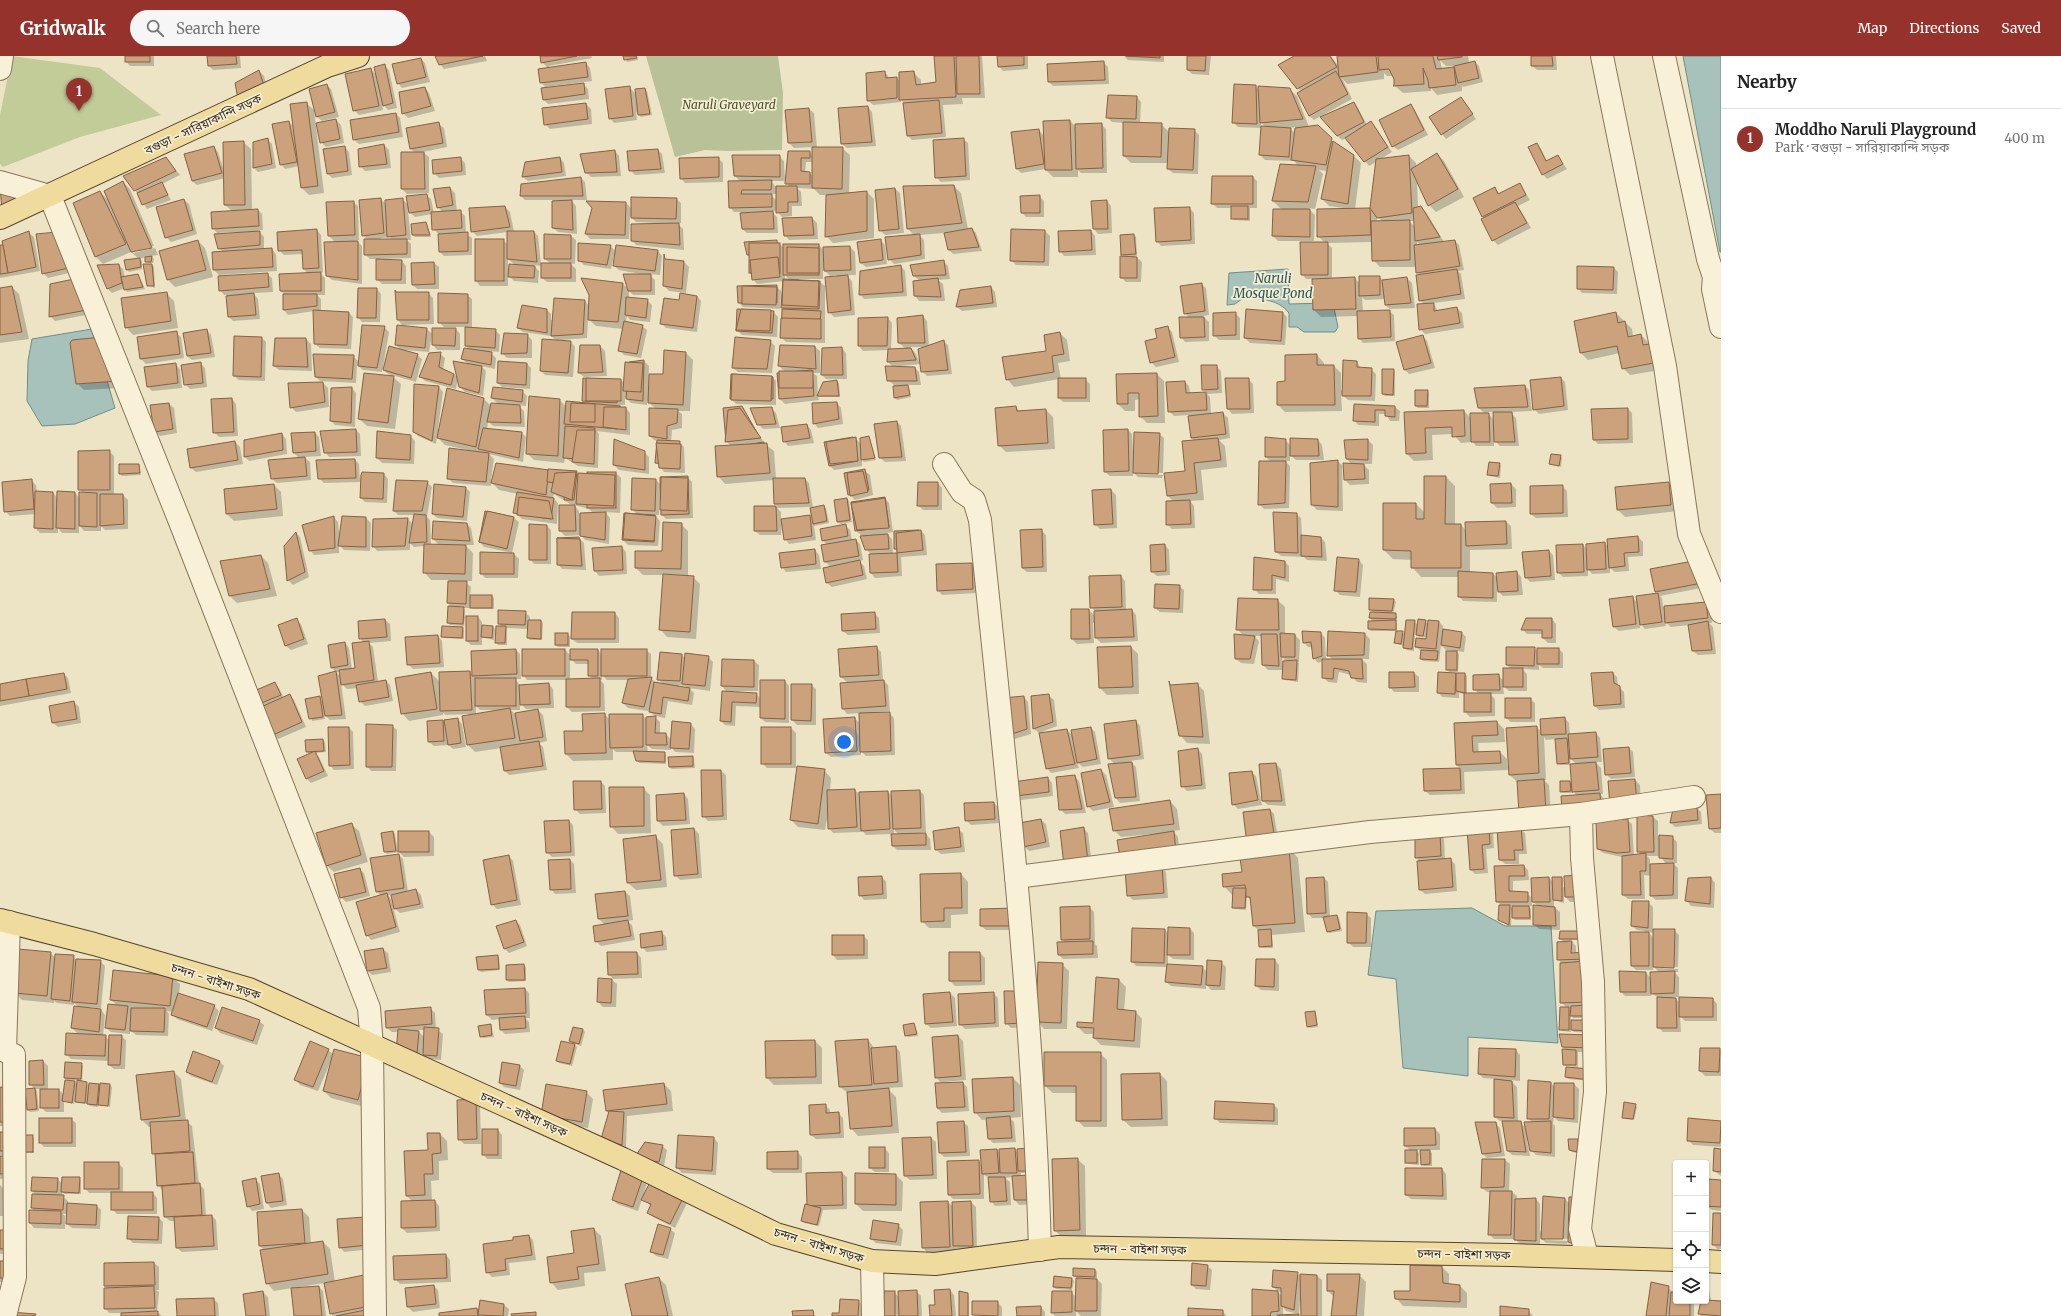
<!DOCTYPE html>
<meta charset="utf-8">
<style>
body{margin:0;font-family:Merriweather,"Noto Sans Bengali",serif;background:#f6f6f6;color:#222}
.controls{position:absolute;right:12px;bottom:12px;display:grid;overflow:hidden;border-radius:4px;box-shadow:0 1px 3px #0004}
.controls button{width:36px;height:36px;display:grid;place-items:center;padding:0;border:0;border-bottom:1px solid #e0e0e0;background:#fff;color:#222;font:20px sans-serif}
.you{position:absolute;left:844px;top:686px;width:14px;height:14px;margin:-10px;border:3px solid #fff;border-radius:50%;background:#1a73e8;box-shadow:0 0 0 6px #1a73e833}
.badge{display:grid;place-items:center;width:26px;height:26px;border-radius:50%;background:#96322c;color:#fff;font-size:13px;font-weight:700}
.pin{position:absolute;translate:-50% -33px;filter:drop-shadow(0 1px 2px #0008)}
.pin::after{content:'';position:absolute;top:21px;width:14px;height:12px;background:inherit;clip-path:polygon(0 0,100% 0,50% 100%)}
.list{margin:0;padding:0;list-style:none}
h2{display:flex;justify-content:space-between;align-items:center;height:52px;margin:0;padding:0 16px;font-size:17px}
h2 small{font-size:13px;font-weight:400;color:#767676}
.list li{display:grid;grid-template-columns:26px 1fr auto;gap:12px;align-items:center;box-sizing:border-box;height:60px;padding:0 16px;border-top:1px solid #e0e0e0}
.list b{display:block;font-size:15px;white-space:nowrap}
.list p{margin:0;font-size:13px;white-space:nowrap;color:#767676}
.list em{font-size:13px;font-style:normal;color:#767676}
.icon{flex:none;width:22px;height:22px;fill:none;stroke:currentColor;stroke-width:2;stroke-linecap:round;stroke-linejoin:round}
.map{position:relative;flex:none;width:1721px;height:1260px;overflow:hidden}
header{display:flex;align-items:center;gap:24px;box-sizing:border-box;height:56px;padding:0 20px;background:#96322c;color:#fff}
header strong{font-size:19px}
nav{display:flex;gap:22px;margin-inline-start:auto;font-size:14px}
.search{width:280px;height:36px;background:#f6f6f6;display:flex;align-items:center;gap:10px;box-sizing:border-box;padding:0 14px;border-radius:22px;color:#767676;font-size:15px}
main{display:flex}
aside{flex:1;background:#fff}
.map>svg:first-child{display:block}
</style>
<header>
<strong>Gridwalk</strong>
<div class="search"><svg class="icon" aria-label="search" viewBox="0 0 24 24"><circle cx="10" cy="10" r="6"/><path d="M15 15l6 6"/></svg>Search here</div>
<nav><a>Map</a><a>Directions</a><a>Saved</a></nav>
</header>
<main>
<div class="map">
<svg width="1721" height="1260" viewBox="0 0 1721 1260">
<rect width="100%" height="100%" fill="#ede4c5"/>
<polygon fill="#c2cc99" points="12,0 100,12 161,59 80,81 3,111 0,108 0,59"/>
<polygon fill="#b9c198" points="646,0 778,0 783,37 782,94 727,95 705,94 675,101"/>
<g fill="#a7c1bb" stroke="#6d8f89">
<polygon points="1683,0 1721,0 1721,196 1720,196"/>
<path d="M 1288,213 L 1289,248 L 1326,247 L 1334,252 L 1338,271 L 1335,276 L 1304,276 L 1297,271 L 1289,271 L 1289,257 C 1277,242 1263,245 1246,240 L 1235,248 L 1227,249 L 1229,217 Z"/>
<polygon points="92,273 115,352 75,368 42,370 27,345 28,305 32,283"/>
<polygon points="1472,852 1505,870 1551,870 1558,987 1468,981 1468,1020 1403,1012 1396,923 1368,919 1376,855"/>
</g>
<g fill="#0003" fill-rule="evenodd">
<polygon points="126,0 154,0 154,10 130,10 126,5"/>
<polygon points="208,0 240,0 241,12 213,14 209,10"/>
<polygon points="436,0 485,0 487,5 444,13 440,8"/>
<polygon points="541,0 591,0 592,2 549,10 550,12 586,7 590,12 592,25 545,31 541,26 548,12 542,6"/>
<polygon points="624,0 637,0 638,4 627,6"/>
<polygon points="935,0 982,0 985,42 962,42 963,48 943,49 946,81 912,84 908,80 904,47 901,44 901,46 873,49 868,44 885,16 890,23 897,22 900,25 913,16 921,24 921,29 937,27"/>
<polygon points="998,0 1028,0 1028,13 1003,15 999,10"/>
<polygon points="1124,0 1164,0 1164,6 1128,4"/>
<polygon points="1188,0 1211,0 1209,19 1192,18 1188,14"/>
<path d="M 1296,0 L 1331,0 L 1339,11 L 1338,0 L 1468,0 L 1469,7 L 1475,6 L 1479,10 L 1483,26 L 1463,31 L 1462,29 L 1462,35 L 1437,39 L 1431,32 L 1431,35 L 1403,37 L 1395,30 L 1393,20 L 1387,20 L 1384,17 L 1384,23 L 1347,28 L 1342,22 L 1352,43 L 1314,64 L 1309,60 L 1301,35 L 1298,32 ZM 1440,4 L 1446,10 L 1455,10 L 1456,15 L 1454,12 L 1442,13 Z"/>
<polygon points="1532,0 1556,0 1557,14 1537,14 1532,10"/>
<polygon points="421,3 425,7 430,26 402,32 398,27"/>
<polygon points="1103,6 1108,11 1109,28 1053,30 1049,26"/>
<polygon points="384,9 389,14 397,52 388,54 382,47 383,54 359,59 354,54 371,13 377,20"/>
<polygon points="259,15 264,20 268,35 243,47"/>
<polygon points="583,28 588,33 589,43 548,48 544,44"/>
<polygon points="327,29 331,33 339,61 322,65 317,61 310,33"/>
<path d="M 1255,30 L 1259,34 L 1289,33 L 1297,40 L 1309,71 L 1318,70 L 1337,90 L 1354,100 L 1361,107 L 1355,153 L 1371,154 L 1376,106 L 1369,110 L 1346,82 L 1342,84 L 1337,80 L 1353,47 L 1358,52 L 1367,69 L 1371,67 L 1375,71 L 1392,96 L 1379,104 L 1409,100 L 1416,107 L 1416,111 L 1437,98 L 1444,105 L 1464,141 L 1436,156 L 1429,149 L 1417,124 L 1418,152 L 1421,151 L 1426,156 L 1444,186 L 1455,185 L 1459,189 L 1464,214 L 1458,215 L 1461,218 L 1465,243 L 1433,247 L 1438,255 L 1457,252 L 1462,257 L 1464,272 L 1425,278 L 1420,273 L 1425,249 L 1420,244 L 1420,219 L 1417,216 L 1417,211 L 1380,211 L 1373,204 L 1372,186 L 1327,187 L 1332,192 L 1332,223 L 1355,222 L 1360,228 L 1380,221 L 1383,225 L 1407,222 L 1412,227 L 1415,252 L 1390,253 L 1385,249 L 1385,243 L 1365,244 L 1362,241 L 1363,256 L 1389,255 L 1394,259 L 1395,285 L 1363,287 L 1359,282 L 1358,260 L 1321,261 L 1314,254 L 1313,223 L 1306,223 L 1302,218 L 1325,187 L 1318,180 L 1343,152 L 1329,150 L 1322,143 L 1327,115 L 1319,114 L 1323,118 L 1315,153 L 1308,152 L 1315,159 L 1314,185 L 1278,185 L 1273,180 L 1282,154 L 1273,145 L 1298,110 L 1294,105 L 1265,104 L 1260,99 L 1262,72 L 1238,71 L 1233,66 ZM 1261,66 L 1265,71 L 1261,71 ZM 1296,71 L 1295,77 L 1290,72 ZM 1377,160 L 1383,166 L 1377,166 ZM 1409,165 L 1415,165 L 1415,171 ZM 1417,186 L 1421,190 L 1417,190 Z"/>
<polygon points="629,31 636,38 645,33 647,35 652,59 641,61 636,56 637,64 614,67 610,62"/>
<polygon points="425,32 429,37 435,55 408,62 403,57"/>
<polygon points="1137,41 1141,46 1140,68 1161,68 1169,76 1194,74 1199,79 1198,118 1173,117 1168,113 1168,107 1131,107 1124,100 1124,67 1112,66 1107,61"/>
<polygon points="1461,42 1476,63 1446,83 1442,78"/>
<polygon points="306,47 314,54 324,137 309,139 302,132 299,110 285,113 281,108 289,66 294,71"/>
<polygon points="586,48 591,53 592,68 550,73 545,68"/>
<polygon points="1411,49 1415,54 1428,79 1398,94 1393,90"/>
<polygon points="868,51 872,56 876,90 847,92 842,88"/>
<path d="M 809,53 L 814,57 L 817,92 L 842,92 L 850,99 L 849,138 L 867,136 L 874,143 L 874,182 L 833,187 L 826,180 L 827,139 L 820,139 L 814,133 L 797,132 L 801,136 L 802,150 L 792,150 L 792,160 L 782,161 L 777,155 L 771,155 L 777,161 L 778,177 L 747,177 L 742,173 L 741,156 L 734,156 L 730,151 L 740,125 L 735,120 L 779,100 L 784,105 L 785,125 L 771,125 L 776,131 L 790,131 L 786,127 L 789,96 L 810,96 L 813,100 L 813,91 L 794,92 L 789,87 L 786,55 ZM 806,106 L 813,106 L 813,121 L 810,117 L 805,117 ZM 770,138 L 777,138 L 777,145 Z"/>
<polygon points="396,58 400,62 403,81 359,88 354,84"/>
<polygon points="336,64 341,69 344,87 326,91 321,86"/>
<polygon points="1070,65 1076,71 1101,68 1106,73 1107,117 1081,117 1078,114 1078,121 1053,121 1045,113 1021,117 1017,113 1039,74 1044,80 1044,66"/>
<polygon points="439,68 444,72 447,91 423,96 429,101 429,137 407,138 402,133 415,97 411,93"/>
<polygon points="963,83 968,87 970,124 941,126 936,121"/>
<polygon points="268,84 272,88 276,112 258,116 254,112 254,87"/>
<polygon points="243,86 251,93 252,154 258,154 262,158 263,174 258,174 264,181 264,194 272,193 276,198 277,215 219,219 214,214 213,197 223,196 219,192 235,178 235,176 217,177 213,172 232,155 225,149 225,122 197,129 192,125 214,91 218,96 224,115"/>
<polygon points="1537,88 1541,93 1547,105 1558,100 1567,113 1547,123 1543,118"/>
<polygon points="384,89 389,94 391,112 365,115 360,110"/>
<polygon points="345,91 349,96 352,119 332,122 327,117"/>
<polygon points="658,94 662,98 665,117 635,119 630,114"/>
<polygon points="615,95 619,100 621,120 591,121 586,116"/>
<polygon points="166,102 180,119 162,128 171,144 147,153 135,134"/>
<polygon points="460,102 465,107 466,119 439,122 434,117"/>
<polygon points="560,102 564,107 566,120 528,125 523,121 526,107"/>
<polygon points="718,102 723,107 723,126 685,127 681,122"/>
<polygon points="1253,121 1257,125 1257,152 1250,152 1250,165 1234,164 1232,162 1232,152 1217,152 1212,147"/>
<polygon points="581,122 585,126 587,144 571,144 576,150 577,178 558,176 553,172 553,144 525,144 521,140"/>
<polygon points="123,126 130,133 154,190 133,194 133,197 155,192 158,199 151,200 154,203 153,207 148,207 146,201 139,203 142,205 142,213 129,216 127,214 139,203 131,196 103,208 96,201 100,136 108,144"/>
<polygon points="1520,128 1530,144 1518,150 1531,172 1498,189 1493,184 1483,160 1495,132 1500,138"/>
<polygon points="954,130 961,137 968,173 972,173 976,177 982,195 953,198 949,194 945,177 919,179 924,184 925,203 894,208 889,203 915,180 908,173"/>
<path d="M 450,132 L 455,137 L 457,156 L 460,155 L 465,160 L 466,178 L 472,182 L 472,199 L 444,200 L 440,196 L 439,178 L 433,173 L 432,158 L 415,161 L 408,155 L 411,184 L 407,184 L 411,188 L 411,202 L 380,203 L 380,204 L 402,205 L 406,210 L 406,228 L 382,228 L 377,223 L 378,203 L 370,203 L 365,198 L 368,184 L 363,179 L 380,143 L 386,148 L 403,144 L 409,149 L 426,139 L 431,143 L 434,157 L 443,157 L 438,151 ZM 390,181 L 392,184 L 381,184 L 381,182 Z"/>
<polygon points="895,133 900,137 904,177 885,179 880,174"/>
<polygon points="1039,140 1044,145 1044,161 1026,161 1022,157"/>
<polygon points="676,143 681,147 681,167 677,167 683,173 684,194 636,189 632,184 658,168 658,167 636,166 630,160 629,183 590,183 586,178 593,152 626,147 632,153"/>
<polygon points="184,144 189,148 197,178 171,186 166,181"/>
<polygon points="1107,145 1111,150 1112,177 1098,178 1094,173 1092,146"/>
<polygon points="353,146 358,150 359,184 356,184 362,190 362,228 332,224 327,220 335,186 329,180"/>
<path d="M 505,151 L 510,156 L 514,176 L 534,176 L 538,180 L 541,208 L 551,208 L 545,203 L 545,179 L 571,180 L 576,184 L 575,208 L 570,207 L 576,213 L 576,226 L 547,226 L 542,222 L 542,210 L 533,209 L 539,215 L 538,227 L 514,225 L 508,219 L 508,230 L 480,230 L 476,225 L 476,184 L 503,184 L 508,189 L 508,176 L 477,180 L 472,175 ZM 508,203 L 515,209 L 510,217 L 508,217 Z"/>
<polygon points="1189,152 1194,157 1195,188 1161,190 1157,185"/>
<polygon points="812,162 817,167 818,183 789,184 785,179"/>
<polygon points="426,167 431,181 415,181 413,179"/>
<polygon points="317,174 321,179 323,216 320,217 325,222 325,239 317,239 321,243 321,255 349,257 353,261 351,293 320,292 315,288 314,255 288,259 284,254 284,238 281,235 308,218 304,213 303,198 284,199 279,194"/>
<polygon points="1012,174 1045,175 1050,180 1049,210 1016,209 1011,204"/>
<polygon points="1091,175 1095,180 1096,199 1064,200 1060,195"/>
<polygon points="29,177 34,181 40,215 0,222 0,190"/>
<polygon points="37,179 73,216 48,222 43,217"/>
<polygon points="1134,179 1136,181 1137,200 1135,200 1142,206 1141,226 1126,226 1121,221 1125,201 1122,198"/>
<polygon points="880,184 885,189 887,208 866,211 861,207"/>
<polygon points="198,185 205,192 213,221 175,231 168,224"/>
<path d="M 776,185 L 784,192 L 819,189 L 824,195 L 824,192 L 850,191 L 855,196 L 856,219 L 846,219 L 852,225 L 855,259 L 834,261 L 829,256 L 837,219 L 830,220 L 823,213 L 823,223 L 799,223 L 799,225 L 820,226 L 825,230 L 825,287 L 786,286 L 781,281 L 785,254 L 782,251 L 784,225 L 757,228 L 753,223 L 750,217 L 750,201 L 748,199 ZM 785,219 L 790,225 L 785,224 Z"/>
<polygon points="610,190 616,195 658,195 662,200 660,219 649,218 655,224 655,239 633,239 629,235 629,242 647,244 652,249 650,266 630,264 627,260 626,266 642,270 647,274 641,302 624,299 619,294 623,273 596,270 588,263 587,282 560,284 571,286 575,291 573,321 545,319 541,315 557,285 551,280 523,276 518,272 547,254 551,258 551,264 553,264 585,245 589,250 622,227 629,234 646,219 619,214 614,210 615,200 614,199 611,213 584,209 579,204"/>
<polygon points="665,204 684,206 689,211 686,237 669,235 664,230"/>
<polygon points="943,205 948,210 950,223 938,224 943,228 945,245 919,245 915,240 920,225 914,220"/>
<polygon points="434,207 439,211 439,233 417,233 413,229 412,208"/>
<polygon points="119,209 123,213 125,222 138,219 145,233 127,236 125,232 112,237 107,232"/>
<polygon points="152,209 154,211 155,232 148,229"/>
<polygon points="901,210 905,215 907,240 864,243 860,238"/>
<polygon points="1613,211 1618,216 1617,238 1582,237 1578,232"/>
<polygon points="267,218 272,222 273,236 253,237 258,243 260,263 233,265 229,261 227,239 224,239 220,234"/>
<polygon points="51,228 91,258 55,265 50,260"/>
<polygon points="1201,228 1206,232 1209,259 1203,260 1209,266 1209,285 1185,286 1181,281 1189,262 1185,257"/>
<polygon points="776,230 781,235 780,253 743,251 739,247"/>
<polygon points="12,231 19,238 29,283 0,287 0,234"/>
<polygon points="991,231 995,236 997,251 962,255 957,251"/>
<polygon points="377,233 381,238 380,266 362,266 358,261"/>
<polygon points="428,237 433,242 434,268 402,269 398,264"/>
<polygon points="167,238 174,245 178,272 133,279 126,271"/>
<polygon points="467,239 472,243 472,273 495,274 500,279 499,296 489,295 496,302 495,313 481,310 486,315 483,340 465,336 460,331 458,323 456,333 425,325 420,320 440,298 445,302 443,314 454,318 458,323 468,308 462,303 470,294 466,290 466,271 444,271 439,266"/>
<polygon points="697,240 701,245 697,276 666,272 661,267 680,245"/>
<polygon points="773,256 778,261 777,281 742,279 737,274"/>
<polygon points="1235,257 1240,262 1240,284 1219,284 1214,279"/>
<polygon points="1283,257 1287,261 1285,289 1250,287 1245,282"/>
<polygon points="1616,257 1632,273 1633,281 1641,279 1648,286 1666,313 1630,319 1623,312 1620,297 1588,304 1581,297"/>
<polygon points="923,260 927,265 929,290 943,285 948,289 952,318 927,320 922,315 925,291 910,291 916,298 920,308 900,310 900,311 915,312 919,316 921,329 906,329 909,332 911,341 897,344 895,342 894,329 888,324 893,311 888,306 889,294 863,295 859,290 888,262 892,267 891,294 906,293 899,287"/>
<polygon points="398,270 427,273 432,278 429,296 404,294 417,299 422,303 416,326 388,318 382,313 382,316 363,314 357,309 356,327 320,325 316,321 353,300 359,306 384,271 389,276 383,312 384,313 402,295 396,289"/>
<polygon points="1167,271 1172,276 1179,306 1156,311 1151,306 1158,283"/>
<polygon points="456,273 460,278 460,294 437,294 433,289"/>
<polygon points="207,274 211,279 215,301 192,304 187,300"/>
<polygon points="176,277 181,281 184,302 146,308 141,303 138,282"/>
<polygon points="1060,277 1067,284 1070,305 1058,307 1061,323 1085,323 1090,328 1090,346 1063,346 1059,342 1059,323 1014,331 1007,323 1047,295"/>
<polygon points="527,279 532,284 532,302 507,302 502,297"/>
<polygon points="1423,280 1427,285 1435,312 1409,318 1405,314"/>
<polygon points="262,282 266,286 265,325 239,324 234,320"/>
<polygon points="306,283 311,288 312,315 279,314 274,310"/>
<polygon points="770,285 775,290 772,317 738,316 733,312"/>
<polygon points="71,288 138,331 84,334 77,327"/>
<polygon points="600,290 605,295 607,320 584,321 579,317"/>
<polygon points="815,291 820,295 820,317 813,317 817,320 818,339 837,325 839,327 840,341 818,341 819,344 785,348 780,343 778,318 785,316 779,310"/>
<polygon points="842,292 846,297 847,323 826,323 822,319"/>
<polygon points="686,297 693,304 690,355 678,355 682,358 682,372 672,374 671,386 679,386 684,391 685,417 664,416 657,407 658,385 654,384 650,380 656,353 647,345 647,349 631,347 625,341 625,349 621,349 621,352 626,352 630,357 630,379 597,375 599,378 598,412 578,410 565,402 564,407 534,404 527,397 559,344 567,351 587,348 583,344 621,324 624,327 626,307 644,305 649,310 648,334 650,334"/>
<polygon points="1317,299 1324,307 1324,310 1334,310 1341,317 1341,334 1343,334 1357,305 1361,313 1371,313 1376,318 1375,345 1348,344 1341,338 1342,355 1285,356 1278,349 1286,326"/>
<polygon points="200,307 205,312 207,331 190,333 185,328"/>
<polygon points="175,308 180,313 182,332 152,335 148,331"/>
<polygon points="527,308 531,312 530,333 502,331 498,327"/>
<polygon points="1216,310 1221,315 1222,337 1207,338 1210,341 1211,359 1223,357 1228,362 1230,382 1219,384 1225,390 1227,411 1201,414 1204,444 1190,445 1194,450 1195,472 1172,473 1167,468 1174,446 1168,440 1186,415 1195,385 1191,382 1189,359 1174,360 1169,355 1185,326 1189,330 1190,338 1207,337 1203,333"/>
<polygon points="1393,314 1395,316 1395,340 1385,340 1383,338"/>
<polygon points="1157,318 1164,325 1165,367 1147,367 1140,360 1140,343 1135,344 1135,355 1125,355 1118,348 1117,319"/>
<polygon points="393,321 401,328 395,373 367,370 359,363"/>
<polygon points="772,321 776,325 776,349 736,348 731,343"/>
<polygon points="1561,322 1565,326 1568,354 1539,358 1534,353"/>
<polygon points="1226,323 1248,323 1253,328 1254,357 1232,358 1228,353"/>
<polygon points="323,327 328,332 329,351 296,356 291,351"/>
<path d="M 1525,330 L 1529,334 L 1532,355 L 1510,356 L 1516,362 L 1519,390 L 1500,390 L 1494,384 L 1494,390 L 1476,390 L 1473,386 L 1461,387 L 1453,378 L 1432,379 L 1433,404 L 1414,405 L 1407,398 L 1405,357 L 1464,355 L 1471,362 L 1485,358 L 1479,352 ZM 1487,356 L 1494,356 L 1494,364 Z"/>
<polygon points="439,331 443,336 438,373 440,373 484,343 491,350 499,349 492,342 522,335 527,340 526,350 518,349 524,355 525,371 493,370 488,365 487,374 522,377 526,381 523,406 489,398 494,403 491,424 549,415 578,418 616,417 621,422 620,457 605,456 610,462 609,488 585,484 581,479 565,480 560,475 575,450 579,455 579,458 594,458 589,453 570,448 554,438 553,442 558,447 557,468 522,463 515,456 518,438 499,434 491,426 491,430 453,427 448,422 468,394 445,389 437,381 436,388 418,380 414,375"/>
<polygon points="352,332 356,337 355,371 335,369 331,365"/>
<polygon points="1427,335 1429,337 1429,352 1418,352 1416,350"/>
<polygon points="232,343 236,348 238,380 219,381 214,376"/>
<polygon points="837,347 841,352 843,368 818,372 814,367"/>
<polygon points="169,348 174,352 177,377 160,380 155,375"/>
<polygon points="1354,349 1395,351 1400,355 1399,365 1390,365 1386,358 1379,358 1379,370 1358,369 1354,364"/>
<path d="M 741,351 L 765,388 L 774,395 L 776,423 L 805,423 L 809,427 L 813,452 L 824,450 L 826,452 L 829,467 L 814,470 L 816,484 L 789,488 L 785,483 L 782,465 L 781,479 L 760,479 L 755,475 L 755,451 L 778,451 L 775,448 L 774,424 L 725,428 L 718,420 L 731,390 L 726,385 ZM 811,451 L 813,464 L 809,460 L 781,464 L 781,456 L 777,452 Z"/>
<polygon points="1016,351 1020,356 1046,354 1053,361 1055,393 1006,396 999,389"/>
<polygon points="771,352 776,357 780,372 763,373 758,368"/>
<polygon points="1628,353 1632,357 1633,387 1598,388 1594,384"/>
<polygon points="897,366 901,370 906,405 885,406 880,402"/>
<polygon points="807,369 811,374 814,387 788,390 784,385"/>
<polygon points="356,374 360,378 361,400 329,401 325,396"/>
<polygon points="1128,374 1132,378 1133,396 1159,378 1164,382 1163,417 1137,416 1137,418 1163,419 1162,422 1138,421 1133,416 1133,420 1110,420 1105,416"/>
<polygon points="315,377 319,381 321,400 304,401 310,406 311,424 277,427 272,423 299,402 294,397"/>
<polygon points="282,378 286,383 287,398 249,405 245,401"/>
<polygon points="410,380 415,385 414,408 382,407 377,402"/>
<polygon points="869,381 876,404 864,406 862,403 862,410 834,414 830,410 855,382 861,388"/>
<polygon points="1285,384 1291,390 1318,384 1322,389 1324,404 1296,404 1290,399 1290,405 1285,405 1290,410 1289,452 1264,453 1259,448 1271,406 1266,401"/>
<polygon points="1368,384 1373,389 1372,408 1363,408 1369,414 1369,428 1350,429 1345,424 1344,408 1352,409 1347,403"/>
<polygon points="235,386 240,391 243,408 196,416 191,412"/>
<polygon points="109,395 114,400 114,439 123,439 128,444 128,473 105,474 101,470 101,475 84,475 79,469 79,477 62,477 58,472 58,477 40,477 35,472 36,458 10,460 5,455 31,424 36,429 37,436 53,437 58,442 75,437 80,442 83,437 79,433"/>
<polygon points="644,396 649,401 649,418 619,414 614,409"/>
<polygon points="1560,400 1562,402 1561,411 1550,407"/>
<polygon points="355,404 359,408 360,425 384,418 388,423 387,447 365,446 361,442 361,426 324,427 319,422"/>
<polygon points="1337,405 1342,409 1343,455 1317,454 1312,449"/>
<polygon points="1499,408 1501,410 1500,422 1490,420 1488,418"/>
<polygon points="120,409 139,410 141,419 122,420 120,418"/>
<polygon points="865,415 870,419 873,439 855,444 851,440"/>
<polygon points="687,421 692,426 693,462 666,463 662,459 661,443 660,443 659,459 654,459 660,465 658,490 628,489 623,484 625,458 638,459 632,453 656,424 661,429"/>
<polygon points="1446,421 1455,430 1455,469 1461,469 1466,474 1506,466 1511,470 1512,493 1470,494 1470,517 1493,518 1498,522 1517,516 1521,521 1523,539 1503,540 1497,534 1497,546 1463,545 1459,540 1459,521 1421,521 1412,511 1412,504 1393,503 1384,494 1416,448 1425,457"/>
<polygon points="427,426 432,431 427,461 430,464 431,489 439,489 433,483 467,468 471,472 474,489 465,489 473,497 472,525 464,525 471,531 470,540 492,540 494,542 494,553 473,553 470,550 470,552 463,552 465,554 465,561 478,561 482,566 482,570 493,571 495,573 494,584 482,581 482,589 471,589 467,585 467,562 465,562 464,570 450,569 448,567 452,552 448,547 449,524 431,524 424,516 425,490 414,491 410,487 410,494 377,495 373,490 408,463 413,468 415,459 398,459 394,455"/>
<polygon points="938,427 942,432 942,454 923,454 918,449"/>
<polygon points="1669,427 1676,434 1678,455 1625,461 1618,454"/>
<polygon points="1511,428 1516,433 1516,451 1497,452 1492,447 1491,429"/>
<polygon points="274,429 281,436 283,460 234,465 227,458"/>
<polygon points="1562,430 1567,435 1568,461 1536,462 1531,458"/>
<polygon points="466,432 470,436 467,465 437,462 433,458"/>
<polygon points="1111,434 1116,439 1117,472 1100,473 1095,468"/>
<path d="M 885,442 L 889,447 L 893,476 L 921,475 L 925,479 L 927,499 L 901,501 L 902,520 L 875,522 L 871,517 L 872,499 L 866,493 L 861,479 L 856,475 L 852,447 ZM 895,476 L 895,493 L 898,498 L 893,498 L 892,483 L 886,477 Z"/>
<polygon points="847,443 849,445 852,466 840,468 838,466"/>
<polygon points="486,456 514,462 519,466 512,497 484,491 480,486"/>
<polygon points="1296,458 1301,462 1302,480 1321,482 1325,486 1327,505 1307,504 1304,501 1281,500 1276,496"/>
<polygon points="334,461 338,466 340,485 366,462 371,467 370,495 344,494 339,489 339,497 314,499 310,494"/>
<polygon points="681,468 688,475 688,520 693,521 700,528 696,583 667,581 660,573 664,519 643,519 636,512 663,496"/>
<polygon points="547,470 551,474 551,508 534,508 530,503"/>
<polygon points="846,470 850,474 852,484 856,484 860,488 863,504 859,505 864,510 867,523 832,531 827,527 831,511 825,506 827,489 823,484"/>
<polygon points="1041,474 1046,479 1047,516 1027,516 1022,512"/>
<polygon points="296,477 300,481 309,521 293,529 288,524 285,491"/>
<polygon points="1638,481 1643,486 1643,500 1628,501 1629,515 1615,516 1610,512 1610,517 1592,518 1588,513 1588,520 1563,521 1558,516 1583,489 1587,493 1605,487 1608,491"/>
<polygon points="579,482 584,487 586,514 562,513 558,508"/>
<polygon points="1165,489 1169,494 1170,519 1157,520 1152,516"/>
<polygon points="622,491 626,496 627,518 599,520 595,515 593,493"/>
<polygon points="815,494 819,499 821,513 786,516 782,511"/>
<polygon points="1549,495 1553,499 1555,524 1530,526 1526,521"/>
<polygon points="481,497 514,498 519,503 518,522 485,522 481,517"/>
<polygon points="261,500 268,507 277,540 237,547 230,540"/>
<polygon points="1359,504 1363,509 1360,541 1340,539 1335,534"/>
<polygon points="1285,506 1289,510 1289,526 1276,523 1276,538 1259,538 1254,533"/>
<polygon points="1692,506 1701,532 1660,540 1662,542 1663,551 1706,547 1710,552 1712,567 1709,567 1713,571 1716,598 1698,599 1693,595 1689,569 1671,571 1665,566 1666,570 1645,573 1640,567 1640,572 1619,575 1614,571 1632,541 1638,547 1658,538 1656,535"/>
<polygon points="971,508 976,513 977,537 942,539 938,534"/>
<polygon points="1121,520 1125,525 1126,554 1132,554 1136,559 1138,585 1101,587 1096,582 1095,567 1093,567 1094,587 1077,588 1072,583 1072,554 1089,554 1095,560 1095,555 1091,551"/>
<polygon points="1179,530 1184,534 1183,557 1160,556 1155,552"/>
<polygon points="1370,543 1394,544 1396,546 1393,558 1397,560 1397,565 1395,565 1397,567 1397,576 1402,576 1406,580 1414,565 1418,569 1425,565 1428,568 1439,566 1443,570 1443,574 1462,577 1466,581 1464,596 1456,595 1459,598 1458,616 1449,616 1447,614 1447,596 1453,595 1446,594 1441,589 1439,606 1423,605 1421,603 1422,596 1416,591 1429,582 1419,581 1415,577 1414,595 1407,594 1404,592 1405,585 1403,584 1403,590 1395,587 1397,575 1371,575 1369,573 1373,566 1370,562 1371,557 1374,557 1370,553"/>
<path d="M 1277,544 L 1285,551 L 1285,578 L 1295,579 L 1300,584 L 1299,606 L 1297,606 L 1299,607 L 1298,626 L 1285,624 L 1283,622 L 1283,614 L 1268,614 L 1263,609 L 1262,580 L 1254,580 L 1259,585 L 1254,608 L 1241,607 L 1236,603 L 1244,580 L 1237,573 ZM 1282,601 L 1287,606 L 1283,606 Z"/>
<polygon points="525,556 530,561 530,565 541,565 543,567 542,584 530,584 528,582 528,573 507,572 507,589 498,589 496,587 502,571 499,568"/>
<polygon points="615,557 619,562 619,587 577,587 572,583"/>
<polygon points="874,557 879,562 880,577 848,579 843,575"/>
<polygon points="1552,563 1556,568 1556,587 1548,587 1543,582 1543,578 1527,578 1522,573"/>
<polygon points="296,564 301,568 308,588 291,594 286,590"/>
<path d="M 385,564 L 390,568 L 391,585 L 369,587 L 373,591 L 378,626 L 386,625 L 390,629 L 393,645 L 365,650 L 360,645 L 358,632 L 347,633 L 341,627 L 346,663 L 330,664 L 324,658 L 325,663 L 312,665 L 307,644 L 319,642 L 323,646 L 320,620 L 336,616 L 332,612 L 345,587 L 349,592 L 352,613 L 356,613 L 364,587 L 360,582 ZM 336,616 L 341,616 L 341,622 L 339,619 Z"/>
<polygon points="462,572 464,574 464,583 444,582 442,580"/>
<polygon points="1321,577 1325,582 1326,604 1333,604 1328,599 1365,578 1370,583 1369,603 1361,603 1367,608 1367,627 1357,626 1351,619 1339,616 1337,627 1328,626 1323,621 1323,605 1318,607 1314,602 1313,591 1308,591 1304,587"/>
<polygon points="556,578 568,578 570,580 570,591 558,591 556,589"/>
<polygon points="438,580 442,585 444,611 413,613 408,608"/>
<polygon points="876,591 881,596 883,624 888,629 890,655 876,656 877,657 889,657 894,662 895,699 866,700 861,695 861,699 831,701 826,697 854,662 861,668 860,657 847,658 843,653 841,628 848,627 841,621"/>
<polygon points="1131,591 1138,598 1139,638 1107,639 1100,632"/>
<polygon points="1534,592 1538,596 1559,593 1563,597 1563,612 1543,612 1539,609 1539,614 1522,613 1527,618 1527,635 1509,635 1503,630 1504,638 1490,638 1495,643 1495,660 1470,661 1465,656 1465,638 1459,637 1459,642 1442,641 1438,636 1456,618 1465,618 1467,620 1467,638 1479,638 1474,633 1498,619 1504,625 1511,613 1507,609"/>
<path d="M 516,594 L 520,598 L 521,623 L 515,623 L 520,629 L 549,628 L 553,633 L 554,652 L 526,653 L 520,647 L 520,654 L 511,654 L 517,660 L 538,654 L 543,659 L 547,685 L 539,687 L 543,691 L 547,714 L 509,719 L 505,715 L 501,692 L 475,696 L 468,689 L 464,661 L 470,658 L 446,659 L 443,657 L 443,659 L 409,665 L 402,657 L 431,617 L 440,626 L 470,616 L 473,619 ZM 476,650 L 480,654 L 496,654 L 476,659 Z"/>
<path d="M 523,594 L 565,594 L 571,600 L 598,594 L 602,599 L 646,594 L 651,598 L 651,622 L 656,627 L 663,628 L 658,623 L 661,597 L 682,599 L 686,603 L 708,601 L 713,606 L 710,635 L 689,632 L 694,637 L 692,649 L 668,645 L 665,662 L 655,660 L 650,656 L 651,651 L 648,655 L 628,652 L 623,647 L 629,624 L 607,624 L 602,619 L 602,624 L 600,624 L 604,628 L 605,655 L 572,656 L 567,651 L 567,624 L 527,624 L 523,619 ZM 570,602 L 576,608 L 589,608 L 589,619 L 593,624 L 570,624 ZM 679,629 L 685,630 L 688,632 L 679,631 Z"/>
<polygon points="723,604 754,605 759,609 758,635 726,635 722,630"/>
<polygon points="1414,617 1419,621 1419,636 1394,636 1390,631"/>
<polygon points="1613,617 1617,621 1618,630 1624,636 1625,652 1599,654 1595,650"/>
<polygon points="64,618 68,622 71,637 0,650 0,629"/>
<polygon points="785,625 789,630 789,667 765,666 761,662 761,651 736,650 735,670 725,669 721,665 723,636 756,638 761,643"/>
<polygon points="275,627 279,632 284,642 290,639 294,644 306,671 278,683 274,678 260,647"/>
<polygon points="1197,628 1204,635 1210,688 1187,687 1180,679"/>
<polygon points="792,629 811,629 816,633 816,669 797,669 792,664"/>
<polygon points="1049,640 1054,644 1057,670 1039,677 1034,673 1032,641"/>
<polygon points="1024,641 1028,646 1031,678 1011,684"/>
<polygon points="1530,643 1535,647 1535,666 1511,666 1506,662"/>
<polygon points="74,646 79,651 81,667 58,671 53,667"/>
<polygon points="605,658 610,664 642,659 647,664 655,661 660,666 660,678 666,678 671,684 691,668 695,673 694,697 675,696 671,691 671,694 652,693 647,689 648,697 664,697 666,699 666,708 639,707 634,696 616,696 613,693 613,704 573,705 566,698 584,676"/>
<polygon points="1565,662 1569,667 1570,679 1596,677 1600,682 1602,706 1595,706 1601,712 1603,738 1600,738 1604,743 1605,756 1578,740 1573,735 1573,737 1563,737 1561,735 1570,726 1573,729 1576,708 1570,702 1570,709 1560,709 1558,707 1556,683 1546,684 1544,681 1546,724 1544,724 1549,729 1551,760 1510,719 1536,671 1542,676"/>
<polygon points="458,663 462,668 466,691 453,693 448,688 448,689 434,690 429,686 443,665 446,668"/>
<polygon points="1136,665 1140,670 1144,703 1130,705 1136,711 1140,745 1120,747 1116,742 1115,709 1109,702"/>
<polygon points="1497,666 1504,673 1505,686 1478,687 1479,697 1500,696 1507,703 1508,714 1464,716 1465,738 1430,739 1425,735 1424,714 1461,713 1457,709 1455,668"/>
<polygon points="392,670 397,674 396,715 371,715 367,710"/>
<polygon points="349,672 353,676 354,713 334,714 330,709"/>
<polygon points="762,672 791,672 796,677 796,712 767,712 762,707"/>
<polygon points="1091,672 1095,676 1101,708 1083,711 1077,706 1079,712 1051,717 1047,712 1067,674 1074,681"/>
<polygon points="323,684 325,686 326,696 315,697 319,701 328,720 311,727 307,723 310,699 307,696"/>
<polygon points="1629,692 1633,696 1635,721 1611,723 1606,718"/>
<polygon points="1198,693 1202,698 1206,733 1187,735 1182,730"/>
<polygon points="692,701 694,703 695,712 672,713 670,711"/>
<polygon points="1276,708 1281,713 1286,750 1268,749 1263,745"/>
<path d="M 824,714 L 831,722 L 830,735 L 855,734 L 860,739 L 888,736 L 892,740 L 920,735 L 924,739 L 926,776 L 919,777 L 919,778 L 926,778 L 930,783 L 931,794 L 897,794 L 893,790 L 892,778 L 866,779 L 861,773 L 861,776 L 833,777 L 829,772 L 828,758 L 825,774 L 798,771 L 791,764 ZM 894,773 L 896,776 L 900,779 L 894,779 Z"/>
<polygon points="1101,714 1106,719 1114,751 1093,755 1088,750"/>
<polygon points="721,715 726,719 727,764 708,765 703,760"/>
<polygon points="1251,716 1256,720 1262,749 1238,753 1233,748"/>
<polygon points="1074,720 1079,725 1086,757 1065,758 1060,753"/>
<polygon points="1048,722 1052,727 1053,740 1021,744 1016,739"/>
<polygon points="1635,724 1640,729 1641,753 1615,755"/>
<polygon points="601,726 605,730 606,757 580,758 575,753"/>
<polygon points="643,732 650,739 651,777 618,778 611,770"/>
<polygon points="684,738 688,743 690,768 663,770 658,765 657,740"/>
<polygon points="1721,739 1721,777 1715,777 1710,773"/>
<polygon points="1170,745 1177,753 1180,774 1173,775 1178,781 1180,800 1152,778 1121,781 1114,774"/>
<polygon points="994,747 998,751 999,767 971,769 966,764"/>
<polygon points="1696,751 1701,756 1702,768 1675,771 1671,767 1673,754"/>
<polygon points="1270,754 1274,758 1279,789 1252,792"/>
<path d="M 1638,760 L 1653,761 L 1658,765 L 1658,780 L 1672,781 L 1677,786 L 1677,807 L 1672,807 L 1678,812 L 1678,843 L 1656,844 L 1651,840 L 1651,820 L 1644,819 L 1645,843 L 1628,843 L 1623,839 L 1622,801 L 1603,797 L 1598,793 L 1627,764 L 1632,768 L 1634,800 L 1642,799 L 1638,795 ZM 1647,800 L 1660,800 L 1666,808 L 1650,809 L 1650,803 Z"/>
<polygon points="1041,764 1046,768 1050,791 1029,795 1024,790"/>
<polygon points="569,765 573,769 575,800 552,801 547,796"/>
<polygon points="351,768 359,775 368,806 334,816 326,809"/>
<polygon points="1083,772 1088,777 1092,810 1061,775"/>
<polygon points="1520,772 1525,777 1527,798 1519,798 1519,808 1505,808 1500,804"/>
<polygon points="694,773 699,778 702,822 680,824 675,819"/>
<polygon points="958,773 963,777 965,796 941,798 936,794"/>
<polygon points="1489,773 1493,777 1494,792 1486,793 1488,817 1475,818 1471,814"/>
<polygon points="393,776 395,778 398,796 387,798 385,796"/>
<polygon points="399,776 429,776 434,781 434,800 404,801 399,796"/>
<polygon points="1439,777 1444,782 1445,803 1450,803 1455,808 1457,835 1425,838 1420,834 1420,806 1416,801"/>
<polygon points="656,781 663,788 667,831 636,834 628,827"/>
<polygon points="1289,792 1298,802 1305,876 1272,879 1273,892 1262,892 1260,890 1259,875 1254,870 1251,845 1247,840 1246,854 1235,853 1233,851 1234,841 1224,830 1243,817"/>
<path d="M 399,799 L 403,803 L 408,836 L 416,834 L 421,839 L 424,852 L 400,857 L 393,851 L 400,876 L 371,884 L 367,879 L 381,840 L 377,836 ZM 388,839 L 392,839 L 395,849 L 393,850 L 391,843 Z"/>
<polygon points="509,800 513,805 521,849 497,853 492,848"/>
<polygon points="570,804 574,808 576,837 555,838 551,833"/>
<polygon points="1524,810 1528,814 1529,824 1513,825 1513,837 1527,837 1533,843 1549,822 1553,826 1561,822 1563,824 1563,831 1586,846 1570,846 1564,839 1564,847 1554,844 1554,851 1560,856 1560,874 1539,873 1534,868 1538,850 1532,845 1532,850 1528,850 1531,853 1531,864 1515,864 1513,862 1513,850 1509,850 1512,852 1511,870 1501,866 1502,850 1497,845 1495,811"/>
<polygon points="1161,811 1166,816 1168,842 1133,844 1128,839"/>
<polygon points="359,813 364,817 370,840 346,846 341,841"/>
<polygon points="961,818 968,826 968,858 951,859 951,872 929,872 922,865 921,819"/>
<polygon points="881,821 886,825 887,843 864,844 860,839"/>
<polygon points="1324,822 1328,826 1330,861 1337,860 1339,862 1342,875 1329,877 1325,862 1312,862 1308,857"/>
<polygon points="1711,822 1715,827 1714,852 1691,850 1687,845"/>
<polygon points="625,836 630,840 633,864 627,865 632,869 635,884 601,890 596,885 605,869 599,863 596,839"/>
<path d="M 1648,846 L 1653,851 L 1653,874 L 1674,874 L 1679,879 L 1678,911 L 1657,910 L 1657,912 L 1678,913 L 1678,916 L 1674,916 L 1679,921 L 1679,941 L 1674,941 L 1680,947 L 1713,943 L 1717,948 L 1717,965 L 1685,965 L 1680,960 L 1681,976 L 1663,976 L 1658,971 L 1658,942 L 1651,936 L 1651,940 L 1625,940 L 1621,936 L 1646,917 L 1652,923 L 1660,917 L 1653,910 L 1653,914 L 1636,914 L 1631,909 L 1645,875 L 1637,874 L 1632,870 ZM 1648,876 L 1654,877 L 1654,882 Z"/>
<polygon points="1089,851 1094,856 1095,888 1097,890 1098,902 1063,903 1059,899 1065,887 1062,883"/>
<polygon points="981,854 1020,874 986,874 981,870"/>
<polygon points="1366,858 1371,862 1371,891 1353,891 1348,886"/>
<polygon points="516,865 520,869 527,890 509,897 504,892"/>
<polygon points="1190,873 1194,877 1194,904 1173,903 1168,899 1168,909 1202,911 1207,916 1221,906 1226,911 1225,934 1211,934 1206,928 1206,933 1171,930 1166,926 1167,911 1136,910 1132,905 1165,874 1169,878"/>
<polygon points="661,876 666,881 667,894 647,896 642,891"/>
<polygon points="1561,876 1586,884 1570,884 1576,890 1576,898 1585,897 1591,962 1573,962 1571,959 1571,965 1589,965 1591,977 1574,976 1571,973 1571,976 1562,975 1560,973 1567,952 1561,946 1561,907 1558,903 1564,886 1560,883"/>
<polygon points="833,880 863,880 868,884 868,903 837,904 833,899"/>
<polygon points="383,893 388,897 391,916 372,919 368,915"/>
<polygon points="50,897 56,902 73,900 76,904 100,905 105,910 101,952 83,951 83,952 101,954 105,959 103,980 110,984 121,980 126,984 125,1013 114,1013 109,1009 109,1005 71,1003 66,998 79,979 72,972 80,952 74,947 74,949 57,947 54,945 54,947 22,944 15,937"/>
<polygon points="637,897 641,902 642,922 613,923 609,918"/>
<polygon points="950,897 980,897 985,902 985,929 955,930 950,925"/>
<polygon points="497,900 499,902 500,914 481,916 479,914"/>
<polygon points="1275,904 1279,909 1279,935 1261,934 1256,930"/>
<polygon points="1062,908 1069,915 1067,973 1044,973 1037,965"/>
<polygon points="524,909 526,911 526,925 509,926 507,924"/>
<polygon points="172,921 180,928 179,939 214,950 219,955 212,975 177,963 172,959 173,956 167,955 169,958 168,980 136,979 130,974 130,978 111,976 106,972 118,950 111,944"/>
<polygon points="599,923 612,924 617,928 616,951 603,951 598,946"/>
<polygon points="1119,924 1126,931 1124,955 1135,955 1142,963 1140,992 1101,989 1094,982 1094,978 1085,978 1078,971 1094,968"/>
<polygon points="525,933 529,937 530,962 525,962 529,966 530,976 505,978 501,974 500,963 492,964 487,959 486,935"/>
<polygon points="1005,936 1026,971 1011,972 1006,967"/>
<polygon points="950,937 955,942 957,970 931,972 926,968"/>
<polygon points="993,937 998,942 999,971 965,973 960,968"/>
<path d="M 430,952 L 435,957 L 436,973 L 443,978 L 441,1004 L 428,1003 L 422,997 L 421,1002 L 401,1000 L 398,976 L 392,976 L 387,972 ZM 417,974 L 425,974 L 425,982 Z"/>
<polygon points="1314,956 1316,958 1318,971 1310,972 1308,970"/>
<polygon points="259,965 264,969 257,989 220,977 216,972"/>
<polygon points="914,968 918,980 908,981 906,979"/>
<polygon points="490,969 494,981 483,982 481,980"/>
<polygon points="583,974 585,976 581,990 573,987 577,991 572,1010 559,1007 557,1005 574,989 570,985"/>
<polygon points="1560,979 1595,996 1578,996 1578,1011 1566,1010 1564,1008 1566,994 1563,991"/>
<polygon points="958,980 963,985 966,1024 943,1026 943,1028 963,1027 967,1031 969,1055 942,1057 937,1052 942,1028 936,1021"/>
<polygon points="868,984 875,993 896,991 900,996 903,1031 887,1032 896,1041 899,1077 858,1080 851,1072 849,1038 840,1031"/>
<polygon points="815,985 822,992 822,1028 774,1029 767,1022"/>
<polygon points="1719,993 1721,995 1721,1020 1705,1020 1700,1015"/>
<polygon points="328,994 334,999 368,1003 365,1051 331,1042 324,1035 333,1000 318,1035 300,1029 296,1024"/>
<polygon points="1516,994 1520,999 1520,1025 1510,1024 1517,1031 1518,1066 1527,1072 1532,1066 1528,1062 1551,1027 1555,1032 1555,1028 1574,1028 1579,1033 1578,1067 1558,1065 1554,1061 1553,1068 1555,1070 1555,1101 1536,1099 1531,1094 1529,1085 1527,1085 1530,1100 1512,1099 1508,1095 1503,1065 1500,1065 1495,1061 1495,1023 1483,1022 1479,1018"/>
<polygon points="1100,997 1107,1004 1107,1071 1084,1071 1077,1064 1077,1037 1053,1037 1045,1030"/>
<polygon points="43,1005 48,1010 48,1034 59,1034 64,1039 74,1026 78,1029 78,1024 67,1024 65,1022 81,1008 83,1010 82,1026 90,1030 99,1029 101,1031 110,1029 112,1031 110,1051 99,1048 98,1051 90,1050 87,1047 87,1048 78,1047 75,1044 74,1048 64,1045 64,1056 46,1056 41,1051 41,1033 35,1033 30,1028 30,1006"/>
<polygon points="219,1005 224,1010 217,1029 191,1020 187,1016"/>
<polygon points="520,1010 524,1014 520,1034 504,1031 500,1027"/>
<polygon points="1567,1012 1591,1025 1568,1023 1566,1021"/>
<polygon points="174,1016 181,1023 186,1065 192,1070 199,1128 204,1133 206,1160 212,1160 216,1164 218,1194 182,1196 177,1192 176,1165 170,1165 165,1161 162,1134 158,1129 152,1071 149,1071 142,1064"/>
<polygon points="1160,1018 1167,1025 1168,1070 1131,1071 1123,1064"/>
<polygon points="1013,1022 1020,1029 1021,1061 1010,1062 1014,1066 1016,1086 993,1087 989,1083 987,1063 982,1064 975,1056"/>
<polygon points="664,1028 671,1035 673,1055 627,1060 626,1092 607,1087 610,1058 606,1055"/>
<polygon points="0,1032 13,1071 0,1070"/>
<polygon points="35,1033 37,1035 39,1055 30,1056 28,1054"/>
<polygon points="586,1036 593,1043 588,1072 549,1066"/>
<polygon points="458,1044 480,1049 481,1088 464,1088 459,1083"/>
<polygon points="825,1049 830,1054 830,1058 838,1057 843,1062 844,1082 816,1083 811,1079"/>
<polygon points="1274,1049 1278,1053 1278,1069 1220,1067 1215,1062"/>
<polygon points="1635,1049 1637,1051 1634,1064 1625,1063 1623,1061"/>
<polygon points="71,1063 76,1067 76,1091 44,1091 40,1087"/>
<polygon points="963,1066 968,1070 970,1100 944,1101 940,1097"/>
<polygon points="1721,1066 1721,1091 1693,1089 1688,1084"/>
<polygon points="1495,1067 1500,1072 1505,1100 1487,1102 1483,1098"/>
<polygon points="1405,1073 1435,1073 1440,1078 1440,1094 1429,1094 1432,1097 1432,1110 1424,1110 1422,1108 1421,1094 1416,1094 1419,1097 1419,1109 1409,1108 1406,1106 1411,1095 1405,1090"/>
<polygon points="498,1074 502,1079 502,1103 487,1103 483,1098"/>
<polygon points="0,1077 16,1099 0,1099"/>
<polygon points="440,1078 447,1085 448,1104 439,1105 439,1124 431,1125 432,1146 435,1145 439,1150 440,1175 407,1177 402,1172 413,1146 407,1140"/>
<polygon points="32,1080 34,1082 34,1097 21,1097"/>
<polygon points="714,1082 718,1087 716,1119 682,1117 677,1112"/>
<polygon points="931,1082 936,1086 937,1123 910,1124 905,1120 904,1083"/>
<polygon points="1577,1084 1579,1086 1578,1097 1572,1096 1570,1094"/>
<polygon points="662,1090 667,1094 664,1110 640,1106"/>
<polygon points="884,1092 889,1097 889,1116 875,1116 870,1112"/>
<polygon points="1015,1093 1031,1117 1021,1117 1021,1121 1035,1148 1019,1149 1015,1144 1013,1121 1005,1122 1010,1126 1011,1149 995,1150 991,1145 990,1122 984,1119 984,1143 953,1143 949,1139 979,1105 982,1109 997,1094 1000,1097"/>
<polygon points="1721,1094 1721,1120 1714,1115"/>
<polygon points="797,1096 802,1101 802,1117 773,1117 768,1113"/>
<polygon points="0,1101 16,1121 0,1123"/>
<polygon points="1077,1103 1085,1110 1086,1181 1062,1182 1055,1174"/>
<polygon points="1505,1104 1510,1108 1509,1136 1512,1136 1517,1140 1516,1144 1536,1143 1540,1148 1540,1176 1565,1143 1570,1148 1573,1190 1568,1183 1545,1182 1545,1184 1568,1185 1567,1188 1546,1187 1540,1181 1540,1189 1520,1188 1515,1183 1494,1183 1489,1178 1491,1136 1487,1136 1482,1132"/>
<polygon points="118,1107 123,1112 123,1137 153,1137 157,1142 157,1158 117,1158 112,1153 112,1137 89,1137 85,1132"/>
<polygon points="1442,1113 1446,1118 1447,1144 1411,1143 1406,1139"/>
<polygon points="622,1115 647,1126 644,1138 683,1143 687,1147 675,1172 653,1161 648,1157 651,1150 642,1143 638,1155 617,1148 613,1144"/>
<polygon points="842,1117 847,1121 847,1153 823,1154 819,1170 804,1167 802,1165 808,1150"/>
<polygon points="278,1118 283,1123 287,1149 271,1152 267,1147 262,1121"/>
<polygon points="896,1119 903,1126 902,1155 863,1155 856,1148"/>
<polygon points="79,1122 81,1124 81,1138 64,1138 62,1135 62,1140 68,1145 68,1148 97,1150 101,1154 100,1173 72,1172 67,1168 68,1158 63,1158 65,1160 65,1173 34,1172 30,1167 35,1155 32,1152 37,1140 32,1135 57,1123 63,1128"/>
<polygon points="255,1123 260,1128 264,1153 252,1155 248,1150"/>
<polygon points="1721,1125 1721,1155 1712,1154 1707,1150"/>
<polygon points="0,1129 3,1132 6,1160 0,1160"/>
<polygon points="948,1146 953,1151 971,1146 976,1151 977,1194 959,1195 957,1192 957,1198 930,1199 923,1192"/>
<polygon points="302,1154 309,1161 311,1188 323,1186 330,1193 335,1226 375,1260 333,1260 331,1258 325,1227 299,1231 299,1232 319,1231 323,1235 326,1260 295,1260 292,1232 274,1235 267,1227 265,1195 260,1190"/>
<polygon points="1721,1158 1721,1193 1717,1193 1713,1188"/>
<polygon points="159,1162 163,1166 162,1188 133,1187 128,1182"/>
<polygon points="338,1164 372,1193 344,1196 340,1191"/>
<polygon points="898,1169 903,1174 901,1190 876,1187 871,1183"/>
<polygon points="594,1173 601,1180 606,1215 584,1217 585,1230 558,1234 551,1226"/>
<polygon points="670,1173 675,1177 668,1203 656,1200 652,1196"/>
<polygon points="0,1175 16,1196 0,1198"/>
<polygon points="529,1180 533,1184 536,1204 509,1207 510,1219 492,1221 487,1216 514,1185"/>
<polygon points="446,1199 450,1204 451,1226 400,1228 395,1223"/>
<polygon points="0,1206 13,1227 0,1226"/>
<polygon points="154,1207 159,1211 159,1234 156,1234 159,1236 157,1256 162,1260 122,1260 122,1257 109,1257 105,1252 107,1232 105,1230 105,1208"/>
<polygon points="1207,1210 1212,1214 1210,1234 1196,1233 1192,1229"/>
<polygon points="1442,1211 1449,1218 1449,1228 1460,1230 1467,1237 1467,1252 1403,1250 1396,1242 1411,1236"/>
<polygon points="1095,1214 1097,1216 1097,1223 1102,1228 1101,1260 1081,1260 1076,1255 1076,1260 1055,1260 1052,1257 1071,1236 1076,1241 1077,1222 1074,1220"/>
<polygon points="1297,1217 1301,1222 1301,1219 1317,1220 1322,1224 1322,1260 1302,1260 1301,1244 1300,1244 1299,1258 1286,1255 1283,1251 1283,1259 1300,1260 1253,1260 1278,1236 1282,1240 1282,1236 1277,1235 1273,1230"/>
<polygon points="1706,1217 1711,1245 1721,1246 1721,1260 1701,1260 1699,1258 1702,1245 1697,1245 1706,1245"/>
<polygon points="1359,1219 1366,1226 1364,1260 1332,1260 1334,1241 1328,1235"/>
<polygon points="659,1222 666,1229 673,1260 633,1260"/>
<polygon points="1055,1222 1072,1223 1074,1225 1072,1234 1056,1233 1054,1231"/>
<polygon points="434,1230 438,1234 440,1252 413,1256 408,1251 406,1233"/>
<polygon points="1668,1231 1673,1237 1676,1237 1676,1245 1694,1245 1694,1260 1647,1260"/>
<polygon points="950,1234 954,1239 956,1260 931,1260 936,1250"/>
<polygon points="916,1235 921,1240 922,1260 885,1260 894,1236 899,1241"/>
<polygon points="263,1236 268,1241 270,1260 247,1260"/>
<polygon points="967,1237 969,1240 969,1260 960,1260"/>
<polygon points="213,1243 218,1247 219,1260 178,1260"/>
<polygon points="858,1245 863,1249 862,1260 833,1260 840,1258"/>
<polygon points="997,1246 1002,1251 1002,1260 973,1259"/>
<polygon points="504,1249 509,1253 508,1260 440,1260 477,1253 479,1256"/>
<polygon points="1041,1251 1045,1256 1045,1260 1018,1260"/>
<polygon points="1528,1254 1533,1260 1501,1260"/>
<polygon points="1222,1255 1227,1260 1189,1260"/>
</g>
<g fill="#cba27c" stroke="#876142">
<rect x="125" y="0" width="25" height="6"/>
<polygon points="207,0 236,0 237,8 208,10"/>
<polygon points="435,0 483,0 439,9"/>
<polygon points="540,0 577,0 541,7"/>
<polygon points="623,0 636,0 637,2 624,4"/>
<polygon points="934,0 954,0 956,41 899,44 899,16 914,15 916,29 936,26"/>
<polygon points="956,0 979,0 980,38 957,38"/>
<polygon points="997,0 1024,0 1024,9 998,11"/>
<polygon points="1126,0 1160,0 1160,2"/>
<polygon points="1187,0 1206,0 1205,15 1187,14"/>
<polygon points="1294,0 1330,0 1337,11 1297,33 1278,9"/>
<polygon points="1337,0 1376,0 1378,16 1339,21"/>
<polygon points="1378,0 1433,0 1436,13 1454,11 1456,29 1429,32 1428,24 1423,12 1424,28 1393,30 1394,29 1394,23 1389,13 1379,14"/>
<polygon points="1437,0 1462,0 1462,1 1438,4"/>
<polygon points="1531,0 1552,0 1553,10 1531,10"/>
<polygon points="421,2 426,21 397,28 392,8"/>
<polygon points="1104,5 1105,24 1048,26 1047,8"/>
<polygon points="1475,5 1479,22 1458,27 1454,10"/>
<polygon points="586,6 588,21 540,27 538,13"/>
<polygon points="385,8 393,47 383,50 374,11"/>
<polygon points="371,12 379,50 353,55 345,18"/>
<polygon points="259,14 264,30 238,43 235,27"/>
<polygon points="885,15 886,22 897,21 897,42 867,45 866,17"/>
<polygon points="1336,15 1348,38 1309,60 1297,37"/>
<polygon points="584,27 585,38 543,44 541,32"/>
<polygon points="327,28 335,56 316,61 309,33"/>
<polygon points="1234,28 1256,29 1257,68 1232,67"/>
<polygon points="630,30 633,60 609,63 605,33"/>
<polygon points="1258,30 1290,32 1303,63 1260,67"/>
<polygon points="425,31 431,50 402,58 399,36"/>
<polygon points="645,32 650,58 638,59 635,33"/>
<polygon points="1108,39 1137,40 1136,63 1106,62"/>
<polygon points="1461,41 1473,58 1441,79 1429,61"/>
<polygon points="939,44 942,77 907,80 903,47"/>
<polygon points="307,46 318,130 301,132 290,48"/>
<polygon points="1354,46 1364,66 1337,80 1320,61"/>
<polygon points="586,47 588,63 544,69 542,52"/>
<polygon points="1411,48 1424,74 1392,91 1379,64"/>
<polygon points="868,50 872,86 841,88 838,52"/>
<polygon points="809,52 812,86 788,87 785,54"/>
<polygon points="396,57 399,76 353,84 350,64"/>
<polygon points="336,63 340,83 320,87 316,67"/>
<polygon points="1070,64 1072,114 1045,114 1043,65"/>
<polygon points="289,65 297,106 280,109 272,68"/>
<polygon points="1371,65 1388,91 1364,106 1345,82"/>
<polygon points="439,66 443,87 410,93 406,72"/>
<polygon points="1123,66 1162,67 1161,101 1123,100"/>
<polygon points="1102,67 1103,112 1076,113 1075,68"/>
<polygon points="1318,69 1332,82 1326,109 1291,104 1295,72"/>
<polygon points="1261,70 1291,72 1289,101 1259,99"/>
<polygon points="1169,72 1195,73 1193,114 1167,113"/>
<polygon points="1039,73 1044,108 1016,113 1011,76"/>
<polygon points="268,82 272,108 253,112 253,86"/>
<polygon points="964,82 966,120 935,122 933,84"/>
<polygon points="244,85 245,149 224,149 223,86"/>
<polygon points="1333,85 1354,99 1348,148 1321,143"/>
<polygon points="1537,87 1546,105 1558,99 1563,108 1542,119 1528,91"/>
<polygon points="384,88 387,108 359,111 358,93"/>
<polygon points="214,90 222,117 192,125 184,98"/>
<polygon points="345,90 348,115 327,118 323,93"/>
<polygon points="812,91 843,91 842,133 812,132"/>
<polygon points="658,93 661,113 629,115 627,95"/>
<polygon points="615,94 617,116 585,117 580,98"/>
<polygon points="788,95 810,95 810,102 801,102 801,115 810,116 810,128 785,128"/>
<polygon points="401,96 424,96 425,133 401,133"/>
<polygon points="1437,97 1458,133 1428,150 1411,113"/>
<polygon points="732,99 780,99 780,121 734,120"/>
<polygon points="1409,99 1412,157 1377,162 1370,152 1376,103"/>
<polygon points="166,101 176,115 134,135 123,120"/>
<polygon points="461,101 462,115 433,118 432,104"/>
<polygon points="560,101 562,116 522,121 525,106"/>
<polygon points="719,101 719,121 680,123 679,102"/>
<polygon points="1280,108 1316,110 1308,146 1272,145"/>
<polygon points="1212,120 1253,120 1253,148 1211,148"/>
<polygon points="581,121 583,140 520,140 521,128"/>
<polygon points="772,124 771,134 742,134 741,138 772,138 772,151 729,152 728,125"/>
<polygon points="123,125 152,192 131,196 104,135"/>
<polygon points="162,126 168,139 142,149 137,137"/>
<polygon points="1520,127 1526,139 1482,161 1473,142 1495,131 1498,138"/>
<polygon points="954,129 962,167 907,173 903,130"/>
<polygon points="0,130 25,140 2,155"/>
<polygon points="776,130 797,130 798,146 788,146 788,156 776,157"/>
<polygon points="450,131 453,149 437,152 433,133"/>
<polygon points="895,132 899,173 879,175 875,134"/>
<polygon points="100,135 126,188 95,201 73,147"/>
<polygon points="867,135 867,175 825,181 826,139"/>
<polygon points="427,138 430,154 409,157 406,140"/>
<polygon points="1040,139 1040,157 1021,157 1020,140"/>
<polygon points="631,141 677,142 676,163 631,162"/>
<polygon points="381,142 384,177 362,180 359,144"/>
<polygon points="403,142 406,179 387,181 385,144"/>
<polygon points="184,143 193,174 165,182 156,151"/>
<polygon points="572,144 573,174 552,172 552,145"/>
<polygon points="1107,144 1108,173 1093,173 1091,145"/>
<polygon points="354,145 355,179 328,180 326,146"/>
<polygon points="586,145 626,146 625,179 585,178 592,152"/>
<polygon points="1515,146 1527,167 1492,185 1481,163"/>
<polygon points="505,150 510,171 471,176 469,152"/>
<rect x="1231" y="150" width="17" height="13"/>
<polygon points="1421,150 1440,181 1415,185 1413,152"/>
<polygon points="1190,151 1191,184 1156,186 1154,152"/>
<polygon points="1370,152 1371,179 1317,181 1317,153"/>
<polygon points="258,153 259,170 212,173 211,156"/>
<polygon points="1273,153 1310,153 1310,181 1272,180"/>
<polygon points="461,154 462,172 432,174 431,156"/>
<polygon points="773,155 774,173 742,173 740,157"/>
<polygon points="812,161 814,179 784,180 782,162"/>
<polygon points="1410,164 1410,204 1372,205 1371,165"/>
<polygon points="426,166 430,179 412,179 411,168"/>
<polygon points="679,167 680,189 631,185 631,168"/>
<polygon points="972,172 979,191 948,194 944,177"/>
<polygon points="317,173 319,212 303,213 302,194 278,195 277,176"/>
<polygon points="1011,173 1045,174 1044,206 1010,205"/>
<polygon points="1091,174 1092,194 1059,196 1058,175"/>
<polygon points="29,175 36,211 8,217 2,185"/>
<polygon points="260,175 260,189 218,193 214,178"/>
<polygon points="507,175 534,175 537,206 507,203"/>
<polygon points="57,176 69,212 42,218 36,178"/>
<polygon points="468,176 468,195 439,196 438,178"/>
<polygon points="544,178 571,179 571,203 544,203"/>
<polygon points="920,178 921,199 888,204 885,181"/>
<polygon points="1134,178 1136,198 1121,199 1120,179"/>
<polygon points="364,183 407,183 407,198 364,199"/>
<rect x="475" y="183" width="29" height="42"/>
<polygon points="881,183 883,204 860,207 857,186"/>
<polygon points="198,184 206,214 167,224 159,195"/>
<polygon points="777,184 778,198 747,199 744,186"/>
<polygon points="1455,184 1460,210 1416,217 1414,189"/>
<polygon points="358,185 358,224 326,220 324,186"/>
<polygon points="1300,186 1328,186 1328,219 1301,219"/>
<polygon points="578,187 611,189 607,209 578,205"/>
<rect x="749" y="187" width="31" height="30"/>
<rect x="783" y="188" width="36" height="31"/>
<polygon points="0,189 3,189 8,217 0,218"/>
<polygon points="616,189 658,194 655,215 613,210"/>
<polygon points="850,190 851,214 824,215 823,191"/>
<polygon points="787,191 819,192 819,217 787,217"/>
<polygon points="272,192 273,211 213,214 212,196"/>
<polygon points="664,198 665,203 684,205 682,233 663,230"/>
<polygon points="152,200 151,206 145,206 145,201"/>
<polygon points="1120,200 1137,201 1137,222 1120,222"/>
<polygon points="778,201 780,221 752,224 750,204"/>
<polygon points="140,202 141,211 126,214 124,204"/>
<polygon points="376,203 402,204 401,224 376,224"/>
<polygon points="944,204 946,219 913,220 910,209"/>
<polygon points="434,206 435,228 412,229 411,207"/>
<rect x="541" y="207" width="30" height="15"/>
<polygon points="119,208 122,227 107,233 97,209"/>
<polygon points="143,208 152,208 154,230 147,230"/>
<polygon points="509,208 535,210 534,222 508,221"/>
<polygon points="901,209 903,236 859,239 860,215"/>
<polygon points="1577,210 1614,211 1613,234 1577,233"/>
<polygon points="1457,213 1461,238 1419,245 1416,219"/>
<polygon points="321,216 321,235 280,235 279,218"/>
<polygon points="268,217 269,231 219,235 218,220"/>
<polygon points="138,218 143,231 124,234 121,221"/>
<polygon points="623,218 651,218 651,235 628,235"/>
<polygon points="848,219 851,254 828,257 825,221"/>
<polygon points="1359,220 1380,220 1380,239 1359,240"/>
<polygon points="1355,221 1356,253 1313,254 1312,223"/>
<polygon points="1407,221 1411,247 1385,249 1382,224"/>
<polygon points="79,222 87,254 49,261 50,228"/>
<polygon points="581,222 623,227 618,266 588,264 589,239"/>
<polygon points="938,222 941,241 914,240 913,225"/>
<polygon points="783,223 820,225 819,253 781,252"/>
<polygon points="783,224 819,225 818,251 782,249"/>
<polygon points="1202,227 1205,255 1184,258 1180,230"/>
<polygon points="777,229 777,247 738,247 737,230"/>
<polygon points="12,230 22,276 0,279 0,232"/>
<polygon points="742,230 777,231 776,249 742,248"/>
<polygon points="991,230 993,247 956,251 960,234"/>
<polygon points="358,232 377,232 376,262 357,262"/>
<polygon points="395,234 396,236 429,236 429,264 397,264"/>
<polygon points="167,236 171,265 125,272 121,242"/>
<polygon points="254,237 256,259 228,261 226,240"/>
<polygon points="438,237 468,238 468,267 438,267"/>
<polygon points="680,237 697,240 693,272 660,268 664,242 679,244"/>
<polygon points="283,238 317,238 317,250 283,254"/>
<polygon points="626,241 648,243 646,262 625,259"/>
<polygon points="554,242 585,244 583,278 551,280"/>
<polygon points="1434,247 1434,255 1457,251 1460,267 1419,274 1417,248"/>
<polygon points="522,249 547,253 547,277 517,272"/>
<polygon points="737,253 774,255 772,277 736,275"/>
<polygon points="741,253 771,254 770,275 736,274"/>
<polygon points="782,253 821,255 819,282 781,280"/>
<polygon points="1246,253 1283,256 1281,285 1244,282"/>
<polygon points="313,254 349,256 347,289 314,288"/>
<polygon points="1390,254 1391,281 1358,283 1357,255"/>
<polygon points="1236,256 1236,279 1213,280 1213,257"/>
<polygon points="1616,256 1618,267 1625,265 1628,281 1641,278 1643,289 1655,287 1659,306 1622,313 1617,290 1580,297 1574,265"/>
<polygon points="923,259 925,287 898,287 897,262"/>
<polygon points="888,261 887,290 858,290 858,262"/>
<polygon points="1179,261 1204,261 1205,281 1180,282"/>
<polygon points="781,262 821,263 821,283 780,282"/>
<polygon points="624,265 643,269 637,298 618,295"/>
<polygon points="362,269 385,270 377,312 358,310"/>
<polygon points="397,269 427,272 425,292 395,289"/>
<polygon points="1168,270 1175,301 1150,307 1145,285 1157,282 1155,273"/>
<polygon points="465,271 496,273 495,292 465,290"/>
<polygon points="432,272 456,272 455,290 432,289"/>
<polygon points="207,273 211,297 187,300 183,277"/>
<polygon points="177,275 180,298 140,303 137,281"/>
<polygon points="1060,276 1064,298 1052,300 1054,316 1006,324 1002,301 1046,295 1044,279"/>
<polygon points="504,277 528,278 527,297 501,298"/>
<polygon points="1423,279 1431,307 1404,314 1396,286"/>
<polygon points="112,280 132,324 76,328 70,287 72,284"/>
<polygon points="234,280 262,281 261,321 233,320"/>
<polygon points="735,281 771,284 767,313 732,312"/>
<polygon points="275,282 306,282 308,311 273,310"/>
<polygon points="542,283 571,285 568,317 540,315"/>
<polygon points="944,284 948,314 921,316 918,293"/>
<polygon points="580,289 600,289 603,316 578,317"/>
<polygon points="780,289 815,290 816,313 778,310"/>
<polygon points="389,290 418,298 411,322 383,314"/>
<polygon points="842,291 843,319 821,319 822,292"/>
<polygon points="464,292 492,296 491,309 461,303"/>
<polygon points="911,292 916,304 887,306 888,293"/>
<polygon points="664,294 686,296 683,349 648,347 649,318 663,318"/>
<polygon points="441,296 439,311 454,318 451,329 419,321 429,297"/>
<polygon points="313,298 354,299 352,323 315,321"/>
<polygon points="1317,298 1317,309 1334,309 1335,349 1277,349 1277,326 1285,325 1285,299"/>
<polygon points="644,304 643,345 626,343 629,306"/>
<polygon points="1343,304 1357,305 1357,311 1372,312 1371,340 1342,340"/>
<polygon points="453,305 482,310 479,337 459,331"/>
<polygon points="498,305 527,307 526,329 497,327"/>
<polygon points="201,306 203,327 184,329 181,309"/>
<polygon points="625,306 643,307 641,336 623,335"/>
<polygon points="176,307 178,327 147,331 144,311"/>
<polygon points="1201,309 1217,309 1218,333 1202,334"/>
<polygon points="885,310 915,311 917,325 887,325"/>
<polygon points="1382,313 1394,313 1393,339 1382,338"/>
<polygon points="812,314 814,340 779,343 777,317"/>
<rect x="779" y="315" width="34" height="17"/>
<polygon points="364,317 394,320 388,367 358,363"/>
<polygon points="1157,317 1158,360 1139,361 1139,337 1128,337 1128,348 1117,348 1116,318"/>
<polygon points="731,318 773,321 773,343 730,343"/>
<polygon points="732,318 772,320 771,345 731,344"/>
<polygon points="1561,321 1564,350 1533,354 1530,324"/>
<polygon points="583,322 618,324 617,347 582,345"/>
<polygon points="586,322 621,323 621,345 586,345"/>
<rect x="1058" y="322" width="28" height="20"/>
<polygon points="1225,322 1249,322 1250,353 1227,353"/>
<polygon points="837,324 839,340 817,340 823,326"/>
<polygon points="1185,325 1186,337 1206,336 1207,354 1168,356 1166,326"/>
<polygon points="323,326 325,346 290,352 288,327"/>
<polygon points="414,328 439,330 432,385 413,376"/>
<polygon points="908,329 910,339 894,342 893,330"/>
<polygon points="1525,329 1528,351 1478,352 1474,332"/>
<polygon points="352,331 351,367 330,365 331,332"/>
<polygon points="493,331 523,334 522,346 491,342"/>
<polygon points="447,332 484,342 476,391 437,382"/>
<polygon points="1415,334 1428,334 1427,350 1415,350"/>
<polygon points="529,340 560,343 558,400 526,398"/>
<polygon points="232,342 234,376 213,377 211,343"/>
<polygon points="566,345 620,350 618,373 564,368"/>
<polygon points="837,346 839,363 813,368 812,347"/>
<polygon points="169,347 173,373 154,376 150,349"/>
<polygon points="491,347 520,349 521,367 487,366"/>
<polygon points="571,347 595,348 595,366 570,366"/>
<polygon points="1354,348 1395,350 1395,361 1385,360 1385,354 1375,354 1375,366 1353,365"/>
<polygon points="742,350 760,382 726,385 723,352"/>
<polygon points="1016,350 1017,355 1046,353 1048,387 998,390 995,352"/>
<polygon points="604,351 626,351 626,374 603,371"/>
<polygon points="772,351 776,368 757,369 750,352"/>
<polygon points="649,352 678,353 677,367 667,370 667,383 649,380"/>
<polygon points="740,352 761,382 725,386 728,354"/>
<polygon points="1628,352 1628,383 1593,384 1591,353"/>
<polygon points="1464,354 1465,380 1452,381 1452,371 1425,372 1426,397 1406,398 1404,356"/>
<polygon points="1223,356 1226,378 1191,382 1188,360"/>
<polygon points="1493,356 1512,356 1515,386 1494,386"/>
<polygon points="1470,357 1489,357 1490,386 1471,386"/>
<polygon points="897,365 902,401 879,402 874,368"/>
<polygon points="807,368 810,382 783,386 781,371"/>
<polygon points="565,370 595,372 593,404 563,402"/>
<polygon points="483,372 522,376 519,402 478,393"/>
<polygon points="356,373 357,396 324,397 320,375"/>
<polygon points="1128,373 1129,415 1104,416 1103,374"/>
<polygon points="577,374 595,374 594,408 572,406"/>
<polygon points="377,375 411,379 410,404 376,402"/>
<polygon points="315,376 316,395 293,397 291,377"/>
<polygon points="1134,376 1160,377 1158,418 1133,417"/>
<polygon points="282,377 283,394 244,401 244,384"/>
<polygon points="869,380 875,402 861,404 860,382"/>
<polygon points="853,381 858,405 829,410 824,386"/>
<polygon points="856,381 858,405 830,408 826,386"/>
<polygon points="1265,381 1286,383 1286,401 1265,401"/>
<polygon points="1218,382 1221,404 1194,407 1197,437 1167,440 1164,417 1185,415 1182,385"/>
<polygon points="1290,382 1318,383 1319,400 1290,400"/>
<polygon points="614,383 645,395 645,414 613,409"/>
<polygon points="1368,383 1368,404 1346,403 1344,384"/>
<polygon points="657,384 680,385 678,409 655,407"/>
<polygon points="235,385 238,404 190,412 187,393"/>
<polygon points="764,386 768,409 729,416 725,392"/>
<polygon points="656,387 681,388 680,413 659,412"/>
<polygon points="767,387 770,417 717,421 715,390"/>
<polygon points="449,392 489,397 486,426 447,423"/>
<polygon points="110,394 110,434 78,434 78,395"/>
<polygon points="1551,398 1561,399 1559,410 1549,408"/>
<polygon points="305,401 307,420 271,423 268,404"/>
<polygon points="355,403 356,422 318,423 316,404"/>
<polygon points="1338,404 1338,451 1311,449 1310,407"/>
<polygon points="1259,405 1286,405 1285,447 1258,449"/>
<polygon points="1489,406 1500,407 1498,420 1487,419"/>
<polygon points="496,407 549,414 546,439 491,427"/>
<polygon points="1343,407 1364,408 1365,423 1344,424"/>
<polygon points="119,408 139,408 140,417 119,418"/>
<polygon points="548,413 577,415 574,444 564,444 566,428 547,426"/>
<polygon points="865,413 869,434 848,439 844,417"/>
<polygon points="863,415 868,436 850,440 847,417"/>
<polygon points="362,416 384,417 383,443 360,442 361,419"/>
<polygon points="576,416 572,444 551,436 555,417"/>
<rect x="587" y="416" width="29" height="36"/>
<polygon points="578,417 615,419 614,450 576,448"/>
<polygon points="688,420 689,458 661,459 660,421"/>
<polygon points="1424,420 1446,420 1445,468 1461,468 1461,512 1411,512 1411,495 1383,494 1383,447 1416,447 1416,463 1424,463"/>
<polygon points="661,421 688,422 687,455 660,454"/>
<polygon points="632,422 656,423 655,455 631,454"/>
<polygon points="773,422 805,422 809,447 774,448"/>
<polygon points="32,423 34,453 4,456 2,426"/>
<polygon points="396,424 428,425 422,455 393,455"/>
<polygon points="918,426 938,426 938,450 917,450"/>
<polygon points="1669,426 1671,449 1617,454 1615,431"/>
<polygon points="1511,427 1512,447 1491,447 1490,428"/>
<polygon points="274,428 277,453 226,458 224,433"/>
<polygon points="434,428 466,431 463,461 432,458"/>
<polygon points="1563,429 1563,457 1530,458 1530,430"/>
<polygon points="1111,433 1113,468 1094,469 1092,434"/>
<polygon points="35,435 53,436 53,473 34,472"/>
<polygon points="57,435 75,436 75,473 56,472"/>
<polygon points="79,436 97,437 97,471 79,470"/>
<polygon points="517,436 554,442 551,463 513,457"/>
<polygon points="100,438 123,438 124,468 100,470"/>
<polygon points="519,441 549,445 553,463 517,459"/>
<polygon points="885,441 889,471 855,475 851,446"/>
<polygon points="847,442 850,464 837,466 834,444"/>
<polygon points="885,442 889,472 857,474 851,447"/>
<polygon points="1190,444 1191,468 1166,469 1166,445"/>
<polygon points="559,449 575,449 576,475 559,475"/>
<polygon points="824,449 827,465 813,468 810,452"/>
<polygon points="754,450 776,450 777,475 754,475"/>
<polygon points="485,455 513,461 507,492 479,486"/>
<polygon points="487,455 514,461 507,493 479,486"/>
<polygon points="606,456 605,484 580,480 580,457"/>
<polygon points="1273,456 1297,457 1298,497 1275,496"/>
<polygon points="624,457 655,459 654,486 622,484"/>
<polygon points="625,457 656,460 654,485 623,483"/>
<polygon points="414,458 426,459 427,486 409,487"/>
<polygon points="810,459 812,480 784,484 781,463"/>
<polygon points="334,460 335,492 309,495 302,469"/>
<polygon points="342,460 366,461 366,491 338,490"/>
<polygon points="408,462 405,490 372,491 373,463"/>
<polygon points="433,465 467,467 470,485 432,483"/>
<polygon points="1506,465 1507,488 1466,490 1465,466"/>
<polygon points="663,466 682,467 681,513 635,512 635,495 662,495"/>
<polygon points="529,468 547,469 547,504 529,504"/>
<polygon points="846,468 848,480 822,485 820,473"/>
<polygon points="1042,473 1043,511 1022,512 1020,474"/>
<polygon points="919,474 920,493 894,493 894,475"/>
<polygon points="921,474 923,494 897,497 896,477"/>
<polygon points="296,476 305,516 287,525 284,490"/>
<polygon points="888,478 889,493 865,494 860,480"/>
<polygon points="1301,479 1321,481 1322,501 1301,500"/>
<polygon points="1638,480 1639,496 1624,497 1625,510 1609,512 1607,483"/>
<polygon points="579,481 581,506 559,507 557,482"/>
<polygon points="557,482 580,483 582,510 557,509"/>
<polygon points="856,483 859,500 824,506 821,489"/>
<polygon points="1605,486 1606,513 1587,514 1586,488"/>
<polygon points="424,488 466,489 465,518 423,517"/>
<polygon points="1165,488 1166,515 1151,516 1150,489"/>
<polygon points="1583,488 1584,516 1557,517 1556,489"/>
<polygon points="622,490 623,514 594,515 592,492"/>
<polygon points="815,493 816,508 781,512 779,497"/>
<polygon points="1549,494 1551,520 1525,522 1522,496"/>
<polygon points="480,496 514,497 514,518 480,518"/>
<polygon points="897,497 898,516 870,517 869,498"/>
<polygon points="261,499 270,533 229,540 220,505"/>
<polygon points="1254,501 1285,505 1285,522 1272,519 1272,534 1253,534"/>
<polygon points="1337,501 1359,503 1356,536 1334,535"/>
<polygon points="860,504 863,519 826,527 823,512"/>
<polygon points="1693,505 1697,528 1655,536 1650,513"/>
<polygon points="972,507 973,533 937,535 936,508"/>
<polygon points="1458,515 1493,517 1493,542 1458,541"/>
<polygon points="1517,515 1518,535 1498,536 1496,517"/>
<polygon points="663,518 694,520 690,576 659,574"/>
<polygon points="1121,519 1122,551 1090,552 1089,520"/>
<polygon points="448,525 467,525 466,548 447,547"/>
<polygon points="1155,528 1180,529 1179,553 1154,552"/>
<polygon points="1658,537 1662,566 1640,569 1636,540"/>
<rect x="470" y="539" width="22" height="13"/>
<polygon points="1633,540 1636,568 1613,571 1609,543"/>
<polygon points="1238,542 1278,543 1279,574 1236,574"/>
<polygon points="1369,542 1394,543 1392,555 1369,554"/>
<polygon points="1706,546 1708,562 1665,567 1664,550"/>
<polygon points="448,550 464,551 463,568 447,567"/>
<polygon points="1071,553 1089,553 1090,583 1071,583"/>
<polygon points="1132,553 1134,581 1095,582 1094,555"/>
<polygon points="498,554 526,555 525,569 498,568"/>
<polygon points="572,556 615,556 615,583 571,583"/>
<polygon points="875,556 876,573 842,575 841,558"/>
<polygon points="1370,556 1396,557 1396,563 1369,562"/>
<rect x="466" y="560" width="12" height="25"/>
<polygon points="297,562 304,583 285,590 278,569"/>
<polygon points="1526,562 1552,562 1552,582 1542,582 1542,574 1521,574"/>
<polygon points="385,563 387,581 359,583 358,565"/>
<polygon points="1418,563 1426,564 1423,580 1416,579"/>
<polygon points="528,564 541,564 541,583 527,582"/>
<polygon points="1396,564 1396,574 1368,573 1368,565"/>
<polygon points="1406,564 1415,564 1412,593 1403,592"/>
<polygon points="1428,564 1439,565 1436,593 1415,591 1416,582 1426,583"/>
<polygon points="1708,565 1712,594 1692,595 1688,569"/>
<polygon points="482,569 493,570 492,582 481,581"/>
<polygon points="442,570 463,571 462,582 441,581"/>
<polygon points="496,570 506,570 505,587 495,587"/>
<polygon points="1443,573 1462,576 1460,592 1441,589"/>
<polygon points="1302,575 1321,576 1322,600 1313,603 1311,586 1303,587"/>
<polygon points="1328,575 1365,577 1364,599 1327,600"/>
<polygon points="1396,575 1403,575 1401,588 1394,587"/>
<rect x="555" y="577" width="13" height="12"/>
<polygon points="1280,577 1295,578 1295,601 1281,601"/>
<polygon points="1234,578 1255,580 1250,603 1235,603"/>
<polygon points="1261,578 1277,578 1279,610 1262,609"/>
<polygon points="438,579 440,607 407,609 405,581"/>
<polygon points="369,585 374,624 341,629 339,614 355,612 352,587"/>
<polygon points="345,586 348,609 331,612 328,589"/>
<polygon points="877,590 879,619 840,621 838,593"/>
<polygon points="1131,590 1133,631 1099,632 1097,591"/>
<polygon points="1506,591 1535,591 1534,610 1506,609"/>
<rect x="1537" y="592" width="22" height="16"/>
<polygon points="516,593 517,618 472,620 471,595"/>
<rect x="522" y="593" width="43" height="27"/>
<polygon points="570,593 598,593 598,620 588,620 588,604 570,604"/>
<rect x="601" y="593" width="46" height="27"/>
<polygon points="1421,594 1438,595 1437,604 1420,603"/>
<rect x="1446" y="595" width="11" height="19"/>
<polygon points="660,596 682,598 680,625 657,624"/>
<polygon points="685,597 709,600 705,630 682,628"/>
<polygon points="722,603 754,604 754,631 721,630"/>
<polygon points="1322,603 1362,603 1363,623 1351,622 1349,615 1334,612 1333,623 1322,622"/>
<polygon points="1297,604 1296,624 1282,623 1283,605"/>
<rect x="1503" y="612" width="20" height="19"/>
<polygon points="336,615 342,659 325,660 318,620"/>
<polygon points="470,615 472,654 440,655 439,616"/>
<polygon points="431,616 437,653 401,658 395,622"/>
<polygon points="1389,616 1414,616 1415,631 1389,632"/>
<polygon points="1438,616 1456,617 1455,638 1437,637"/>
<polygon points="1613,616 1614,627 1620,630 1621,648 1594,650 1591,617"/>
<polygon points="64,617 67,633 29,640 26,623"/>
<polygon points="1456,617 1465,617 1465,637 1456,635"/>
<polygon points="1499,618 1500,634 1473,634 1473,619"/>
<polygon points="652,621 644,651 622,647 628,623"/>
<rect x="475" y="622" width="41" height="28"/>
<polygon points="600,622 600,651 566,651 566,623"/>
<polygon points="26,623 29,640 0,645 0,628"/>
<polygon points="386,624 389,641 359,646 356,629"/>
<polygon points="760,624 785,624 785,663 760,662"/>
<polygon points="884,624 886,650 842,653 840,627"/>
<polygon points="1169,625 1170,629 1198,627 1203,681 1179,680"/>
<polygon points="275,626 281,639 259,648 254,635"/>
<polygon points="654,626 690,632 688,645 663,641 661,658 649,656"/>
<polygon points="549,627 550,648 520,649 519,629"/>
<polygon points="791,628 812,628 811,665 791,664"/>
<polygon points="722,635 757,637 756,647 732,646 731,666 720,665"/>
<rect x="1464" y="637" width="27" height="19"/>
<polygon points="290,638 302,666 273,679 261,651"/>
<polygon points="1049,638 1053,666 1033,673 1031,640"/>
<polygon points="320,640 323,661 309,663 305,643"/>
<polygon points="1024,640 1027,673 1006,680 1003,642"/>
<rect x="1505" y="642" width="26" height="20"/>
<polygon points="74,645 77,663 52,667 49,650"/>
<polygon points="510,652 515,682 467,689 462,660"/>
<polygon points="538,653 543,681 520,685 515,657"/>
<polygon points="890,656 891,695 860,696 859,657"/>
<polygon points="605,657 606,697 565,698 564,675 583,675 582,658"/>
<polygon points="609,658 643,658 643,691 610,692"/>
<polygon points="656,660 655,677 666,677 667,689 646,689 646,661"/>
<polygon points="855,661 857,695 825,697 823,663"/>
<polygon points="1565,661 1566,678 1541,679 1540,663"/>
<polygon points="458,662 461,687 448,689 444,664"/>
<polygon points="443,664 444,685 428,686 427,665"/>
<polygon points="1136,664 1140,699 1108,703 1104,668"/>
<polygon points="672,665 691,667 689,693 670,692"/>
<polygon points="1497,665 1498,679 1472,680 1473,696 1500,695 1501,707 1456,709 1454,667"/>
<polygon points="366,668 393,669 392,711 366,711"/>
<polygon points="1537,670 1539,717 1509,719 1506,672"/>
<polygon points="328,671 349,671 350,709 329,710"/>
<rect x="761" y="671" width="30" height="37"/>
<polygon points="1091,671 1097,703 1077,707 1071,674"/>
<polygon points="1067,673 1075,708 1046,713 1039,677"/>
<polygon points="1596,676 1598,701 1570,703 1568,678"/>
<polygon points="1567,682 1569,707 1557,708 1555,683"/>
<polygon points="323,683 324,695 306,696 305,684"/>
<polygon points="539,685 543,710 504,715 500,691"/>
<polygon points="1629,691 1631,717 1605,719 1603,693"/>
<polygon points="1198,692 1202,729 1181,731 1178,695"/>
<polygon points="315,695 324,715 306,723 297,703"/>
<polygon points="633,695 665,696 665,706 636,705"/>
<polygon points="693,700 693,710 669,711 668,701"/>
<polygon points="1132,706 1136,741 1115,742 1108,708"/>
<polygon points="1596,706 1599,734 1572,736 1570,708"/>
<polygon points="1276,707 1282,745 1262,745 1259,708"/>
<polygon points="797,710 825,713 818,768 790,764"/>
<polygon points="1460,712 1461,734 1424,735 1423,713"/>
<polygon points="1101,713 1110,746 1087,751 1081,717"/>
<polygon points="701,714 721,714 723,760 702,761"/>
<polygon points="1252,715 1258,744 1232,749 1229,717"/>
<polygon points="1075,719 1082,753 1059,754 1056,721"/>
<polygon points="1048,721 1049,736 1015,740 1013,726"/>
<polygon points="1544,723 1546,756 1519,757 1517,725"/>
<polygon points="1635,723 1637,748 1610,750 1608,725"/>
<polygon points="573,725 601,725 602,753 574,754"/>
<polygon points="1560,725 1570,725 1571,735 1560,736"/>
<polygon points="609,731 644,731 644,770 610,771"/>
<polygon points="855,733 857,771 828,773 827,734"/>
<polygon points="920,734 921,772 893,773 891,735"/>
<polygon points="888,735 890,773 861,775 859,736"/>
<polygon points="684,737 686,764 657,765 656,739"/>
<polygon points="1600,737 1601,752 1562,754 1561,740"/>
<polygon points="1721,738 1721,772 1709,773 1706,739"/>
<polygon points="1170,744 1174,768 1113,775 1109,753"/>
<polygon points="994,746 995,763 965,765 964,747"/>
<polygon points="1697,750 1698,764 1670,767 1673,753"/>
<polygon points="1270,753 1275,784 1247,788 1243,756"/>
<polygon points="1637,759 1653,760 1654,796 1637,796"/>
<polygon points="1041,763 1046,786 1023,791 1019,767"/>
<polygon points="1628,763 1630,796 1617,797 1597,793 1596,765"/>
<polygon points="569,764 571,796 546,797 544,765"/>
<polygon points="352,767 361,799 326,810 316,777"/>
<polygon points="959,771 961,791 935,794 933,775"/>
<polygon points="1084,771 1088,806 1064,809 1060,775"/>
<polygon points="1489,771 1490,788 1482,789 1484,813 1470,814 1467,773"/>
<polygon points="1521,771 1523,794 1514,794 1515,804 1499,804 1497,772"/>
<polygon points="694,772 698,818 674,820 671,774"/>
<polygon points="393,775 396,795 384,796 381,777"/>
<rect x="398" y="775" width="31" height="21"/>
<polygon points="1174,775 1176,796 1120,801 1117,784"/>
<polygon points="1415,776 1440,776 1441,800 1415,802"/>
<polygon points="926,777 926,789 892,790 891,778"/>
<polygon points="656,779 661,824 627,827 623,783"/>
<polygon points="1659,779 1673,780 1673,803 1659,802"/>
<polygon points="1289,791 1295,867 1253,870 1250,841 1246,841 1245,829 1223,831 1222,818 1242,816 1239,795"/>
<polygon points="1646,797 1646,815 1640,815 1641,839 1622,839 1622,800"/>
<polygon points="399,798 404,832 376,836 370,802"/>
<polygon points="509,799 517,844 491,849 483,804"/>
<polygon points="1451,802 1453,831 1419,834 1417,805"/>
<polygon points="570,803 571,833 550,834 548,804"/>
<polygon points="1674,807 1673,839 1650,840 1650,808"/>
<polygon points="1524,809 1525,820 1509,820 1509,835 1528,836 1528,846 1496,846 1494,810"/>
<polygon points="1162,810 1164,837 1127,840 1125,813"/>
<polygon points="360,812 366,836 340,842 334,818"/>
<polygon points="961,817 962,852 944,852 944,865 921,866 920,818"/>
<polygon points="1580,819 1582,841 1565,841 1564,820"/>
<polygon points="882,820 883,838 859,840 858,821"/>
<polygon points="1324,821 1326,857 1307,858 1306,822"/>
<polygon points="1549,821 1550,846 1532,846 1531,822"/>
<polygon points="1552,821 1562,821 1562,845 1553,844"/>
<polygon points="1711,821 1710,848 1685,845 1688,822"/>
<polygon points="1233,832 1246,832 1245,852 1232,852"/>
<polygon points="416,833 420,848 394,853 391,839"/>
<polygon points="625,835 628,860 598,863 595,838"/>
<polygon points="387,837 396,871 366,880 356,846"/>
<polygon points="1632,845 1649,845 1648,872 1631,870"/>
<polygon points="1499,849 1510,849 1509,869 1498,864"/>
<polygon points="1533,849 1555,851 1556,870 1533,869"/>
<polygon points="1090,850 1090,883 1061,884 1060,851"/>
<polygon points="1512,850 1529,850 1530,862 1512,862"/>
<polygon points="1015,852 1015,870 980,870 980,853"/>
<polygon points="1347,856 1367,857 1366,887 1347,887"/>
<polygon points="1337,859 1340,873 1327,876 1323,861"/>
<polygon points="516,864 524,886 504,893 496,870"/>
<polygon points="628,864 631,880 595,886 593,870"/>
<polygon points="1168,871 1190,872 1190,899 1167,899"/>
<polygon points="1132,872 1165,873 1164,907 1131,906"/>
<polygon points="1271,873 1272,890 1259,891 1258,874"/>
<polygon points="1653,873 1675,873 1674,912 1653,911"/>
<polygon points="662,875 663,889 641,892 640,878"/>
<polygon points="1560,875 1584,875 1585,883 1559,883"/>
<polygon points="1630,876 1649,876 1649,910 1631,910"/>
<rect x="832" y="879" width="32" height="20"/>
<polygon points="1093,885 1093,898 1058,899 1057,886"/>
<polygon points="1572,885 1571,897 1586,896 1586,903 1557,904 1557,886"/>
<polygon points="383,892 387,912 367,915 364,895"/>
<polygon points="18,893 51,896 47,940 14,937"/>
<polygon points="607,896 637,896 638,918 608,919"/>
<polygon points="949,896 980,896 981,925 949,925"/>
<polygon points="55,898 74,899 70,945 51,943"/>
<polygon points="498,899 499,913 478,914 476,901"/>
<polygon points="76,903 101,904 97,948 72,946"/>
<polygon points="1256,903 1275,903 1274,931 1255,930"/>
<polygon points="1207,904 1222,905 1220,930 1206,929"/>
<polygon points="1587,905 1589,946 1560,947 1560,907"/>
<polygon points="1038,906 1063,907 1061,967 1036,966"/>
<polygon points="524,908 525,924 506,924 506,909"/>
<polygon points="1167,908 1203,910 1201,929 1165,926"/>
<polygon points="113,914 173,920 170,950 110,944"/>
<polygon points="1619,915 1646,916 1646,936 1620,936"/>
<polygon points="1675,915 1674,937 1651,938 1650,916"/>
<polygon points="1096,921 1119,923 1117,953 1136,955 1134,985 1093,982 1094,972 1077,971 1077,966 1093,967"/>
<polygon points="598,922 612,923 611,947 597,946"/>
<polygon points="525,932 526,957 486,959 484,934"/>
<polygon points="1004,935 1021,935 1022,967 1005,968"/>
<polygon points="950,936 953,966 925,968 923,938"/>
<polygon points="994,936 995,967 959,969 958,938"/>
<polygon points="178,937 215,949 207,971 171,959"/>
<polygon points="1657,941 1676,942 1677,972 1657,972"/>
<polygon points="1679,941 1713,942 1713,961 1679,961"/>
<polygon points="108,948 128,950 125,974 105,972"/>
<polygon points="1589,949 1589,960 1570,960 1571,950"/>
<polygon points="74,950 101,953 99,976 71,972"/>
<polygon points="222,951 260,964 253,985 215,972"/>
<polygon points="431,951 432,968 386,972 385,955"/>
<polygon points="1560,951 1569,951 1569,974 1559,974"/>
<polygon points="131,952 165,952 164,976 130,975"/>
<polygon points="1315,955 1317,969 1307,971 1305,956"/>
<polygon points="525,960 526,972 500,974 499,962"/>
<polygon points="1571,964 1590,964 1590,975 1571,974"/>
<polygon points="914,967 917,978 905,980 903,969"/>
<polygon points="491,968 492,979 480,981 478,970"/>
<polygon points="424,971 439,972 437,1000 423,999"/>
<polygon points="573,971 583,973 579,988 569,985"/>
<polygon points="398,973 419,975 417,998 396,996"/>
<polygon points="66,977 106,979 105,1000 65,999"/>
<polygon points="1559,978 1590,979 1591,992 1562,991"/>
<polygon points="109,979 122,979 120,1009 108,1009"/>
<polygon points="958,979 961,1020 935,1022 932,981"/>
<polygon points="868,983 872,1029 839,1031 835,985"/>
<polygon points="815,984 816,1021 766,1022 765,985"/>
<polygon points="310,985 329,993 313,1031 294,1024"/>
<polygon points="561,985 575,988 570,1008 556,1005"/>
<polygon points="896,990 898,1026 874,1028 871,992"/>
<polygon points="1479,992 1516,993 1515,1021 1478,1018"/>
<polygon points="1700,992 1720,992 1719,1016 1699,1015"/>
<polygon points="334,993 369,1002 358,1044 323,1035"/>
<polygon points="1562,993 1576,994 1576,1009 1563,1009"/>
<polygon points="193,995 220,1005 212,1026 186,1016"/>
<polygon points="1044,996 1101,996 1101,1065 1076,1065 1076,1030 1044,1030"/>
<polygon points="43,1004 44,1029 29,1029 29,1005"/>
<polygon points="65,1006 82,1007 81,1023 64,1022"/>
<polygon points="502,1006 520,1009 516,1030 499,1027"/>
<polygon points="1566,1011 1591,1013 1590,1024 1565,1021"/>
<polygon points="174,1015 180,1060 141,1064 136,1019"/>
<polygon points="1160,1017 1162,1063 1122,1064 1121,1018"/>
<polygon points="1013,1021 1014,1055 974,1057 972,1023"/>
<polygon points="1494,1023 1512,1025 1514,1062 1494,1061"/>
<polygon points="65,1024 75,1025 72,1047 62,1045"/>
<polygon points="77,1024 87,1026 85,1047 75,1046"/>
<polygon points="1528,1024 1551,1026 1549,1063 1527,1063"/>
<polygon points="963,1026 965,1051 937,1052 935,1027"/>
<polygon points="89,1027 99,1028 97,1049 87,1048"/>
<polygon points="100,1027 110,1028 108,1050 98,1049"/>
<polygon points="664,1027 667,1048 606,1055 603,1034"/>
<polygon points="1554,1027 1574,1027 1574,1063 1553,1061"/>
<polygon points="546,1028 587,1035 582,1066 541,1059"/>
<polygon points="0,1031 10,1032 8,1066 0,1066"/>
<polygon points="35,1032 37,1053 27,1054 25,1033"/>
<polygon points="889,1032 892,1070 850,1073 847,1036"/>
<rect x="40" y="1033" width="19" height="19"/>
<polygon points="476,1043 477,1083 458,1084 457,1044"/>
<polygon points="1215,1045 1274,1048 1274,1065 1214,1063"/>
<polygon points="1624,1046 1636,1048 1633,1063 1622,1062"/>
<polygon points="826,1048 826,1057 839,1056 840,1077 810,1079 809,1049"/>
<polygon points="609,1055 624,1056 622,1089 601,1083"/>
<polygon points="1010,1060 1012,1082 988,1083 986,1062"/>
<rect x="39" y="1062" width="33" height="25"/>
<polygon points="1688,1062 1721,1065 1720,1087 1687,1085"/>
<polygon points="188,1064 190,1095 152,1098 150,1066"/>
<polygon points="964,1065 966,1096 939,1097 937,1066"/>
<polygon points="1502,1065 1521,1065 1526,1096 1507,1095"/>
<polygon points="1551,1065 1551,1097 1530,1095 1524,1066"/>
<polygon points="1475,1066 1496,1066 1501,1096 1482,1098"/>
<polygon points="1404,1072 1435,1072 1436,1089 1404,1090"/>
<rect x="482" y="1073" width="16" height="26"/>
<rect x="0" y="1076" width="11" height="19"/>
<polygon points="427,1077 440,1077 441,1097 432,1098 433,1118 424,1118 425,1139 406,1140 404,1095 428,1094"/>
<rect x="18" y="1079" width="15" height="17"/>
<polygon points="678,1079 714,1081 712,1115 676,1112"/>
<polygon points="931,1081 933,1119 904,1120 902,1082"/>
<polygon points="1568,1083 1578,1083 1577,1096 1569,1094"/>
<polygon points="645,1086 663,1089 659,1106 634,1102"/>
<rect x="869" y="1091" width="16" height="21"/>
<polygon points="1015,1092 1017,1117 1000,1117 999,1093"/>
<polygon points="1029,1092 1030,1115 1018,1115 1017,1093"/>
<polygon points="1714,1092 1721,1093 1721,1116 1713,1115"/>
<polygon points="997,1093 999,1117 982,1118 980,1094"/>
<rect x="1405" y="1094" width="12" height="13"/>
<polygon points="1420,1094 1430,1094 1430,1108 1421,1109"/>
<polygon points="798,1095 798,1113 767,1113 767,1096"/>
<polygon points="193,1096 195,1127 157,1130 155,1098"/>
<polygon points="0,1100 12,1100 12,1117 0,1118"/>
<polygon points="1078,1102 1080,1174 1054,1175 1052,1103"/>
<polygon points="1482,1103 1505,1103 1504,1131 1481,1132"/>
<polygon points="979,1104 980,1138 948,1139 947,1105"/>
<rect x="84" y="1106" width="35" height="27"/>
<polygon points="1405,1112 1442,1112 1443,1140 1405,1139"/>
<polygon points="621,1114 643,1121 633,1151 612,1144"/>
<polygon points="842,1116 843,1149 807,1150 806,1117"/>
<polygon points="279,1117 283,1145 266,1147 261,1120"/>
<polygon points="855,1117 896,1118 896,1149 855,1148"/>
<polygon points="1029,1119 1031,1144 1014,1144 1012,1120"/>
<polygon points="32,1121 58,1122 57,1136 31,1135"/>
<polygon points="62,1121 80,1121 79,1137 61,1136"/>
<polygon points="988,1121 1005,1121 1007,1145 990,1146"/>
<polygon points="256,1122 260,1148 247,1151 242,1125"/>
<polygon points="1708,1123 1721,1124 1721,1151 1706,1150"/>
<polygon points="650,1126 683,1142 670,1168 647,1157 651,1148 641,1144"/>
<polygon points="200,1127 202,1159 164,1161 162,1130"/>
<polygon points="1490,1135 1512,1135 1511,1179 1488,1179"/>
<rect x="111" y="1136" width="42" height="18"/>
<polygon points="32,1138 64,1139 63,1154 31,1152"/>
<polygon points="1543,1140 1565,1142 1563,1183 1541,1183"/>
<polygon points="1569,1141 1578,1141 1578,1190 1568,1186"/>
<polygon points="1536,1142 1536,1185 1514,1184 1515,1143"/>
<polygon points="435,1144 436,1171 401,1172 401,1145"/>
<polygon points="948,1145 950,1191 922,1192 920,1146"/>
<polygon points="971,1145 973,1190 953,1190 952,1146"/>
<polygon points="67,1147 97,1149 96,1169 66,1168"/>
<polygon points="805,1148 821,1152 817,1169 801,1165"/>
<polygon points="302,1153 305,1187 259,1190 257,1156"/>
<polygon points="29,1154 61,1155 61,1168 29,1167"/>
<polygon points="1713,1157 1721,1157 1721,1189 1712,1189"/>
<polygon points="212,1159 214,1190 176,1192 174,1161"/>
<polygon points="128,1160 159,1161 158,1184 127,1183"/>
<polygon points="365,1161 368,1189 339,1192 337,1163"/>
<polygon points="873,1164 899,1168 896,1186 870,1183"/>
<polygon points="658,1168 671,1172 663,1199 650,1196"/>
<polygon points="594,1172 599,1208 577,1211 579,1223 550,1227 547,1201 574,1197 571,1175"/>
<polygon points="0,1174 10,1174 11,1192 0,1193"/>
<polygon points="529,1179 532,1199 505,1203 506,1214 486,1217 483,1188 513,1184 513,1181"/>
<polygon points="323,1185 328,1218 266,1228 260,1194"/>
<polygon points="446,1198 447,1222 394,1224 393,1200"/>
<rect x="0" y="1205" width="8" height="17"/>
<polygon points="154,1206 155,1229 104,1230 104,1207"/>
<polygon points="1192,1207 1208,1209 1206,1230 1191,1229"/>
<polygon points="1410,1209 1442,1210 1443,1227 1460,1229 1460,1246 1395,1243 1394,1235 1410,1235"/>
<polygon points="1073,1212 1095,1213 1095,1221 1073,1220"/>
<polygon points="1273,1214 1298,1216 1294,1254 1281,1250 1281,1232 1272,1231"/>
<polygon points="1300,1218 1317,1219 1317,1260 1301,1260"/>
<polygon points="1327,1218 1360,1218 1356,1260 1331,1260 1334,1235 1327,1235"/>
<polygon points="364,1219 370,1250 330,1258 324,1227"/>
<polygon points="1054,1220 1072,1222 1071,1232 1053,1231"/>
<polygon points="659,1221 668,1260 632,1260 625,1228"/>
<polygon points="1076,1222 1097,1223 1097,1255 1075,1255"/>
<polygon points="1651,1226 1669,1230 1666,1260 1646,1260"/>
<polygon points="434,1229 436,1248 407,1251 405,1232"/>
<polygon points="154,1230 155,1252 104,1253 104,1232"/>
<polygon points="319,1230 322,1260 294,1260 291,1232"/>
<polygon points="950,1233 952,1260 930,1260 929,1249 935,1249 934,1234"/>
<polygon points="1252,1233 1278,1235 1279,1255 1271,1256 1270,1260 1252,1260"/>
<polygon points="917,1234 918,1260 899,1260 898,1235"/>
<polygon points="263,1235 266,1260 246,1260 243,1238"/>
<rect x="884" y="1235" width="11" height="25"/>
<polygon points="959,1235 968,1237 968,1260 959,1260"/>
<polygon points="1052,1235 1072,1235 1072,1256 1051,1257"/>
<polygon points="1671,1236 1676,1236 1676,1245 1690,1245 1690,1260 1669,1260"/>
<polygon points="214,1242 215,1260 177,1260 176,1243"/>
<polygon points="840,1243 859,1244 858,1260 832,1260 832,1257 839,1257"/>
<polygon points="480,1244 504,1248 503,1260 478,1259"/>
<polygon points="1706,1244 1721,1245 1721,1260 1698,1258 1701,1245"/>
<polygon points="972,1245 998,1245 998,1260 972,1259"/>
<polygon points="1041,1250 1041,1260 1017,1260 1016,1251"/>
<polygon points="1500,1250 1529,1253 1529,1260 1500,1260"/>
<polygon points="477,1252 478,1260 439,1260 439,1257"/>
<polygon points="1188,1252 1223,1254 1223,1260 1188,1260"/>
<polygon points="370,1253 372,1260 336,1260"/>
<polygon points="813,1254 814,1260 793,1260 792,1255"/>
<polygon points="158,1255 158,1260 121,1260 121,1257"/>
<polygon points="10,1256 36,1258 35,1260 9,1260"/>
<polygon points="536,1256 536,1260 512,1260 511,1258"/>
<polygon points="1299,1258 1299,1260 1277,1260 1277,1259"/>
</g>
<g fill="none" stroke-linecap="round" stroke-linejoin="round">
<g stroke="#88765b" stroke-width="24">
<g id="minor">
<polyline points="1602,0 1665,310 1689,478 1721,556"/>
<polyline points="1664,0 1708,203 1714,221 1713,233 1721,271"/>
<polyline points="0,13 2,0"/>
<polyline points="0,126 50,140 180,466 369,952 372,990 375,1260"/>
<path d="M 944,408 L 962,436 L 974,444 L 980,464 C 1005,707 1033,949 1040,1194"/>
<polyline points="1016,821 1370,776 1581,758"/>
<polyline points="1587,1201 1580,1173 1595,1036 1593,926 1582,802 1581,758 1694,741"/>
<polyline points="872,1205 873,1260"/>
<polyline points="5,1260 15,1221 14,999 5,995 9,866"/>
</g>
</g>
<g stroke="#56442f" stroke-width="24">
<g id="major">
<polyline points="0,162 327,10 358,0"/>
<polyline points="0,864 94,888 249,933 623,1103 776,1178 872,1205 935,1208 1059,1191 1511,1199 1676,1204"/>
<polyline points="1706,1205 1721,1206"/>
</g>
</g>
<use href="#minor" stroke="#f8f1d8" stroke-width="22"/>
<use href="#major" stroke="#f0db9e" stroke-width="22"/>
</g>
<g text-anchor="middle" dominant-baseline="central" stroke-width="3.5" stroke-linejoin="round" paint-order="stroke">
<g font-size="12" font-style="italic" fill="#465426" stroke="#f5eed4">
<text x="729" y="48">Naruli Graveyard</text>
</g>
<g font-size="12" fill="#382d1f" stroke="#f5eed4">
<text transform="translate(203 68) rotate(-25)">বগুড়া - সারিয়াকান্দি সড়ক</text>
<text transform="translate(216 925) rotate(18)">চন্দন - বাইশা সড়ক</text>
<text transform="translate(524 1058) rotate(24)">চন্দন - বাইশা সড়ক</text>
<text transform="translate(819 1189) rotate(17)">চন্দন - বাইশা সড়ক</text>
<text transform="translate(1140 1193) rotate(1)">চন্দন - বাইশা সড়ক</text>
<text transform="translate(1464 1198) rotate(1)">চন্দন - বাইশা সড়ক</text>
</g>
<g font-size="13" font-style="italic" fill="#2e5858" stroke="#f5eed4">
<text x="1273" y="222">Naruli<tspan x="1273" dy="15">Mosque Pond</tspan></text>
</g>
</g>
</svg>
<div class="controls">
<button>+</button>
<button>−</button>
<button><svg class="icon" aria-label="locate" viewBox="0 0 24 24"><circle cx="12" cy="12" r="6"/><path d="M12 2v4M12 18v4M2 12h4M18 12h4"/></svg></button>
<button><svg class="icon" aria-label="layers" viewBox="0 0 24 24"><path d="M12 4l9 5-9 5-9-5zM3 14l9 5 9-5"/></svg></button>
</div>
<div class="you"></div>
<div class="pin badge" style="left:79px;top:55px">1</div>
</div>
<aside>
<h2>Nearby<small></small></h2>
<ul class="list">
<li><span class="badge">1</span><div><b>Moddho Naruli Playground</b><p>Park · বগুড়া - সারিয়াকান্দি সড়ক</p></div><em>400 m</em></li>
</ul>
</aside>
</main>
